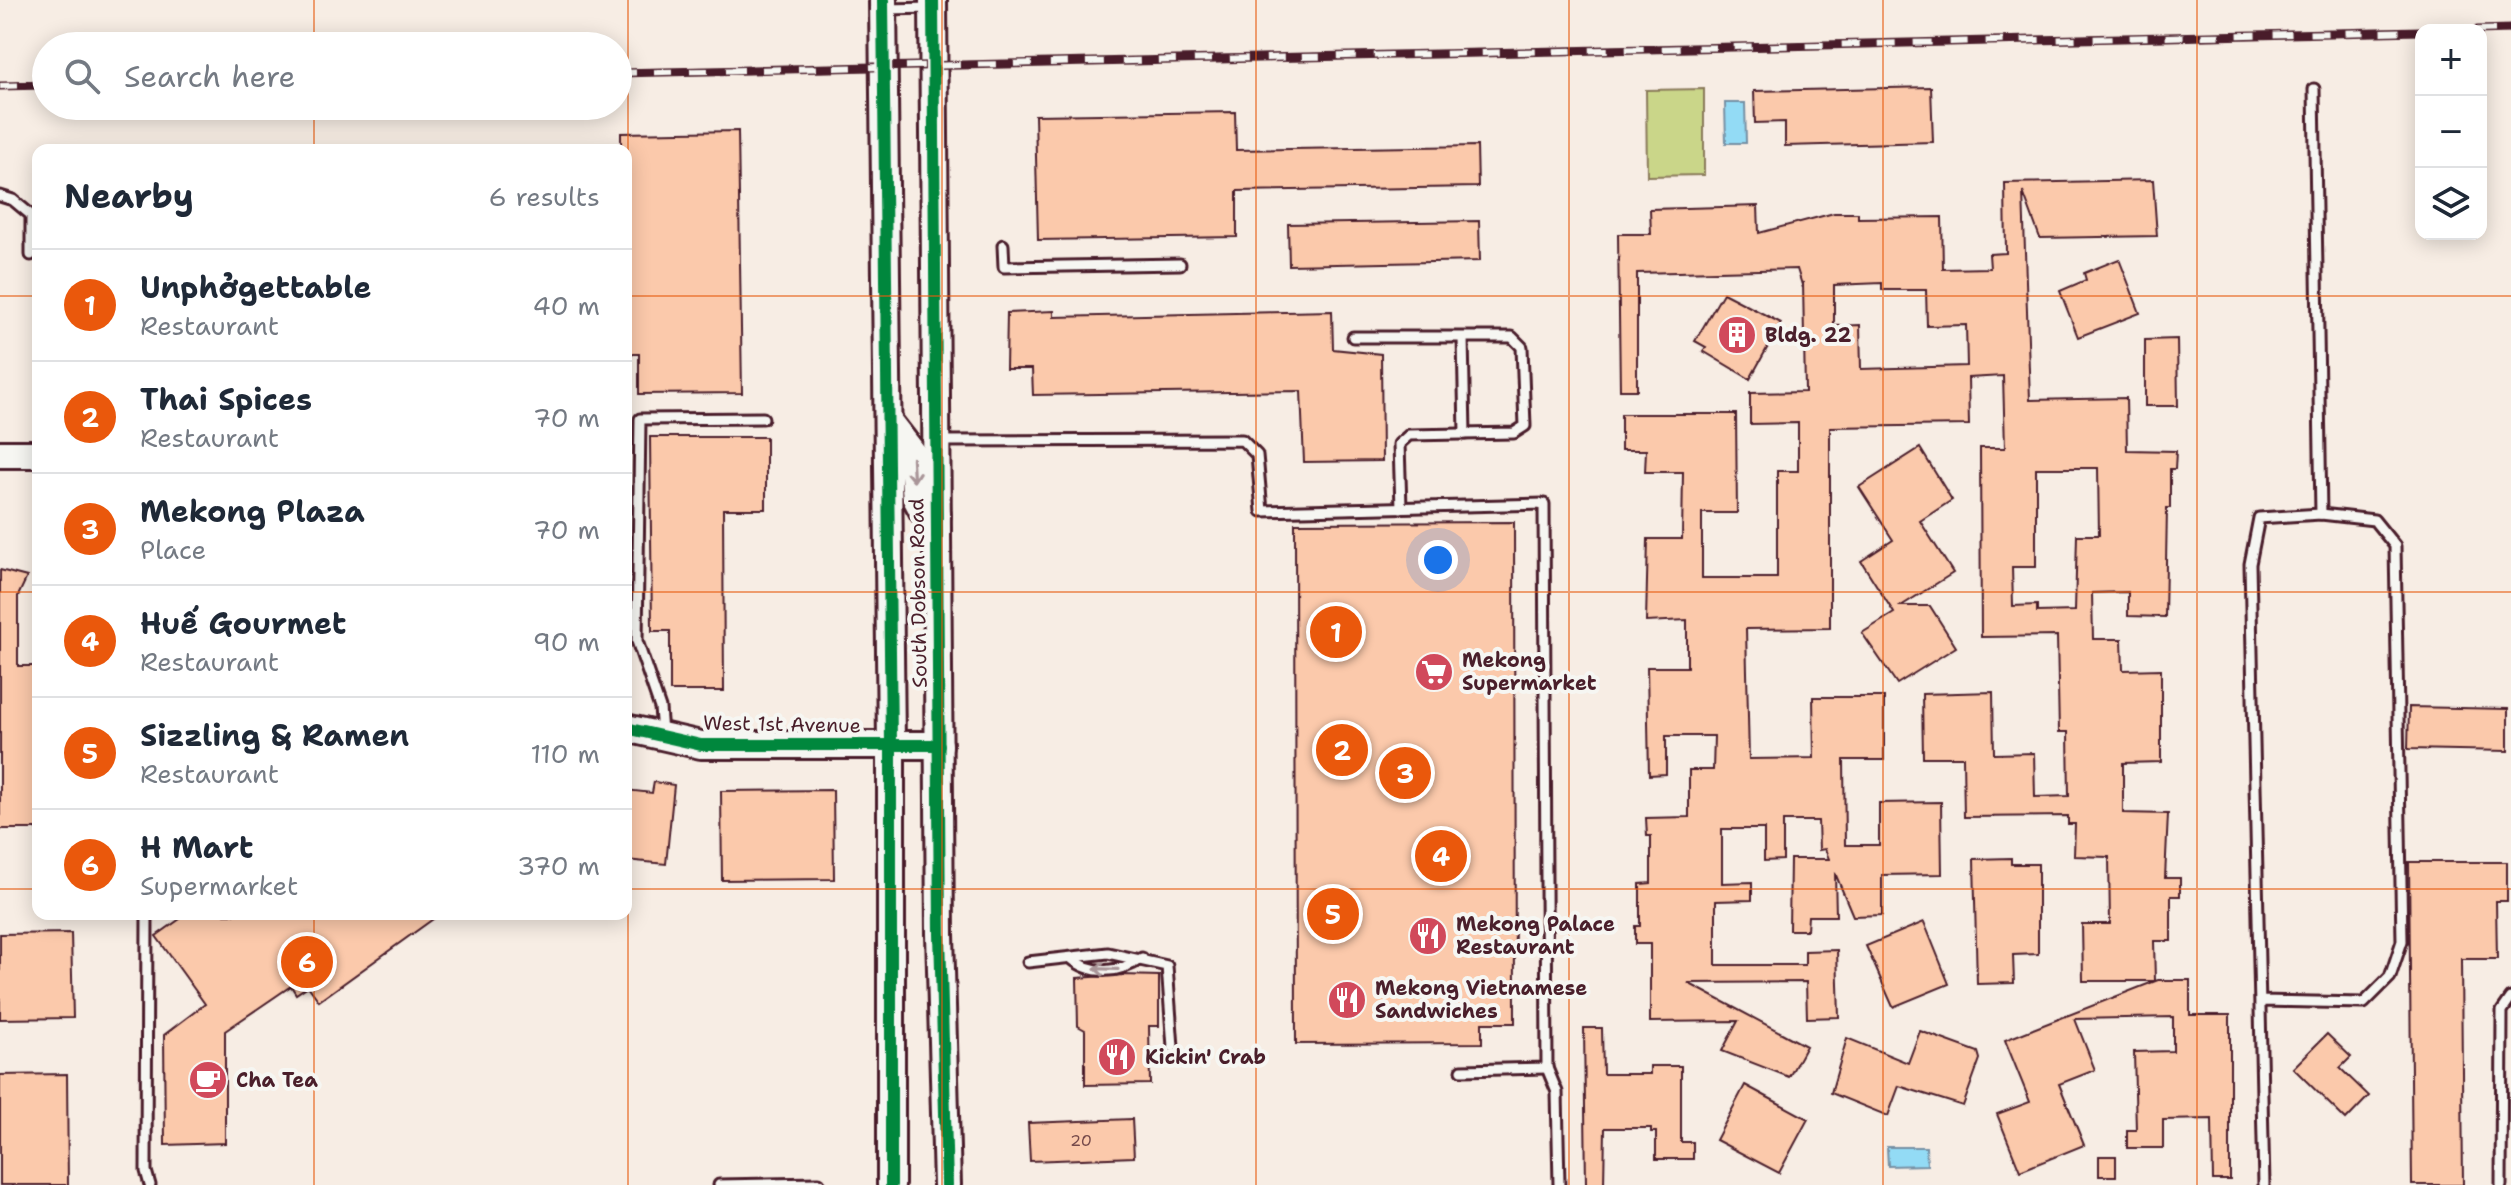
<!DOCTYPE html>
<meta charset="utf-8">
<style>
body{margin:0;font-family:"Shantell Sans",sans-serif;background:#f2f2f3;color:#1f2937}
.controls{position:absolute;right:24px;top:24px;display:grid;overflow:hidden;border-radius:16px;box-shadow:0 4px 20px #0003}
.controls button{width:72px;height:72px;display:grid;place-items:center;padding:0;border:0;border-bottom:2px solid #e0e1e3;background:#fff;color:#1f2937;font:40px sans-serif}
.you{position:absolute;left:1438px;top:560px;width:28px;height:28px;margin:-20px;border:6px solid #fff;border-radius:50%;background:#1a73e8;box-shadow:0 0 0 12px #1a73e833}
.badge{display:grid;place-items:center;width:52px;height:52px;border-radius:50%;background:#ea580c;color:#fff;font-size:26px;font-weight:700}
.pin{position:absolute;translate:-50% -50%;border:4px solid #fff;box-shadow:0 2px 8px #0006}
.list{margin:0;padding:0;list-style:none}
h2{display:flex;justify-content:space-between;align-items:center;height:104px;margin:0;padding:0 32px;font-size:34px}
h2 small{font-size:26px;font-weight:400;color:#747a83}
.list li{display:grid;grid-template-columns:52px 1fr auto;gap:24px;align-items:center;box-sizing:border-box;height:112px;padding:0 32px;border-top:2px solid #e0e1e3}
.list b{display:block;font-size:30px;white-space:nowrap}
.list p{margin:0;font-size:26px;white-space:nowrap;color:#747a83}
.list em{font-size:26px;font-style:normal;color:#747a83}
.icon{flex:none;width:44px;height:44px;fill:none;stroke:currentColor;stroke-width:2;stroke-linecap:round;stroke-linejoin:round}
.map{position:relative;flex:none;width:2511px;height:1185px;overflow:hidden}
.search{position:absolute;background:#fff;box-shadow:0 4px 20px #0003;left:32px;top:32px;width:600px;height:88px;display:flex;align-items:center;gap:20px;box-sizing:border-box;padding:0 28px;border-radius:44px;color:#747a83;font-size:30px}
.panel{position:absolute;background:#fff;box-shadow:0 4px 20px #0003;left:32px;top:144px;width:600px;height:776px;border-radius:16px}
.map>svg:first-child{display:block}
</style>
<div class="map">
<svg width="2511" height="1185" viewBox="0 0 2511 1185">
<rect width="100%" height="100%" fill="#f7ede4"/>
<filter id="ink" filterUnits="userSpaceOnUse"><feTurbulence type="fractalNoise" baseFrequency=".0125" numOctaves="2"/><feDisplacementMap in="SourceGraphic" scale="16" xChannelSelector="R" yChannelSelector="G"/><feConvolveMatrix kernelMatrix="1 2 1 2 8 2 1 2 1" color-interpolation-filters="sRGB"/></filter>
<g filter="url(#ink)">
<polygon fill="#cad689" stroke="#8a7a5a" stroke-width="2" points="1704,89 1704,175 1647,176 1646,90"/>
<g fill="#93dbf5" stroke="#7690a4" stroke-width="2">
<polygon points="1725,103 1745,103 1746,143 1726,143"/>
<polygon points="1887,1147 1926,1147 1927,1165 1888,1166"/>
</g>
<g fill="#fbc9ab" stroke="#4a1f2b" stroke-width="2" fill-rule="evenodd">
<polygon points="1931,87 1933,142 1785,146 1785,122 1755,123 1754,91"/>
<polygon points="1235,112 1236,150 1477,146 1478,187 1237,191 1237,237 1038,240 1035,115"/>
<polygon points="738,131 742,393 639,394 639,354 626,354 626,150 621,150 621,133"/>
<path d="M 2153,180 L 2157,236 L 2040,238 L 2023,192 L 2030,400 L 2126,398 L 2127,450 L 2176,451 L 2175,469 L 2170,469 L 2170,508 L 2167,508 L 2165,617 L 2128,616 L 2128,592 L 2092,593 L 2093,639 L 2122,639 L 2123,670 L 2161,669 L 2161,762 L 2123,763 L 2123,813 L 2168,814 L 2165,878 L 2180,878 L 2180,896 L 2171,896 L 2171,941 L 2154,941 L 2155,981 L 2083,981 L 2082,924 L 2110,924 L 2109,857 L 2074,856 L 2075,824 L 2068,824 L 2068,816 L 1964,817 L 1963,757 L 1923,757 L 1922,694 L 1993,692 L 1994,754 L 2034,753 L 2035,797 L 2069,796 L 2068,732 L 2059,732 L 2057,636 L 1981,637 L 1980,448 L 2005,448 L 2003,376 L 1968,378 L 1969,425 L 1830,427 L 1830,628 L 1746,629 L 1749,759 L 1814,758 L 1813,697 L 1884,697 L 1884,760 L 1844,760 L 1845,845 L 1879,845 L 1879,803 L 1941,802 L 1942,874 L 1882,875 L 1882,915 L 1853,916 L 1835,873 L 1836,916 L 1808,916 L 1807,930 L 1789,930 L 1790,859 L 1829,859 L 1825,849 L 1819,850 L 1818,821 L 1783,821 L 1783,860 L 1764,861 L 1764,829 L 1722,829 L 1722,883 L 1752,882 L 1752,900 L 1716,901 L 1716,965 L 1805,965 L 1805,951 L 1837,950 L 1839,1017 L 1807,1018 L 1806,982 L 1688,983 L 1806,1046 L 1789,1077 L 1722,1051 L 1738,1021 L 1650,1022 L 1650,944 L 1635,944 L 1635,926 L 1640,926 L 1640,884 L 1651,883 L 1651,836 L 1647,836 L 1646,818 L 1689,817 L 1689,770 L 1713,770 L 1714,736 L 1666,736 L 1666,774 L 1649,775 L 1647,667 L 1687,667 L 1687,620 L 1646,622 L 1648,539 L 1682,539 L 1683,472 L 1645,472 L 1646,450 L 1621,450 L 1621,414 L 1736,414 L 1737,513 L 1702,513 L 1702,578 L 1777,578 L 1777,471 L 1798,471 L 1798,423 L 1750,424 L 1750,393 L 1805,392 L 1803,282 L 1802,285 L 1797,269 L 1637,273 L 1637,390 L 1620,390 L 1618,234 L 1651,234 L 1650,209 L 1758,206 L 1759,233 L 1834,213 L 1858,213 L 1858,218 L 1942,217 L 1943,269 L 1990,268 L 1989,254 L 2006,253 L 2005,183 ZM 1882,283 L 1882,290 L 1926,290 L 1927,326 L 1966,325 L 1967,366 L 1861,369 L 1860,325 L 1834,326 L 1834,285 ZM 2036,468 L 2098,468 L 2099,535 L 2077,535 L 2075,611 L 2037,612 L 2037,605 L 2013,606 L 2012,567 L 2036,567 Z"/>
<polygon points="1479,221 1480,261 1289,265 1288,224"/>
<polygon points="2119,259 2140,313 2078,337 2060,291 2086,280 2084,273"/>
<polygon points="1723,293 1781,323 1750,379 1703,351 1706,347 1695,341"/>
<polygon points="1054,311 1054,317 1332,311 1333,349 1381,354 1382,461 1304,462 1301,391 1033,395 1032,369 1006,369 1007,313"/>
<polygon points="2177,339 2178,406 2145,406 2145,340"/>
<polygon points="650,437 766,437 766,509 723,509 724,691 670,691 670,631 652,631"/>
<polygon points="1920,448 1952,500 1920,521 1953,573 1901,606 1930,606 1956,647 1897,684 1862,633 1894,613 1861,561 1893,540 1859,487"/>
<polygon points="1514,522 1515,1023 1482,1023 1482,1043 1296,1044 1295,523"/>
<polygon points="0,570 27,577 18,596 18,666 38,666 38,829 0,829"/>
<polygon points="2409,707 2508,709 2508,751 2408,749"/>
<polygon points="654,782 674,785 666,864 626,860 626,790 652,793"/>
<polygon points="833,790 834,879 722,880 721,791"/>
<polygon points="2011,858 2011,864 2038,864 2038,954 2013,955 2014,983 1977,984 1974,859"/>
<polygon points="2409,862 2507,862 2507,901 2496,901 2497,959 2461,959 2463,1185 2412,1185"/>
<polygon points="187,914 440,914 319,1001 308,986 296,994 291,986 225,1031 225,1143 165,1145 164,1035 205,1004 156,936"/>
<polygon points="1924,922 1949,984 1893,1007 1866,946"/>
<polygon points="71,933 73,1018 0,1019 0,934"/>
<polygon points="1122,975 1159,976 1159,1026 1149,1026 1150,1084 1085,1085 1085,1030 1078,1026 1077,978"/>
<polygon points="2158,980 2190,980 2190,1015 2230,1015 2230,1180 2213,1180 2212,1119 2163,1120 2163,1148 2127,1148 2127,1130 2136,1130 2134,1052 2173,1051 2173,1017 2075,1019 2095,1070 2059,1084 2084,1145 2020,1171 1997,1114 2030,1102 2005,1040"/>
<polygon points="1584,1028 1602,1028 1603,1074 1650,1074 1650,1066 1681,1066 1681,1142 1693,1142 1693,1159 1656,1159 1656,1132 1651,1132 1651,1128 1605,1128 1604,1185 1586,1185"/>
<polygon points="1920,1031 1978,1052 1980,1059 1963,1106 1899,1086 1888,1116 1831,1093 1847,1038 1908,1063"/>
<polygon points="2327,1034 2351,1057 2340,1068 2369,1096 2346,1120 2293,1068"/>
<polygon points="67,1074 68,1185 0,1185 0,1075"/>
<polygon points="1745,1085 1808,1119 1779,1173 1716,1140"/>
<polygon points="1132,1119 1134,1157 1030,1161 1028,1123"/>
<rect x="2099" y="1156" width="17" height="20"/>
</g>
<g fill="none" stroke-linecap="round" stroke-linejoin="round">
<g stroke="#4a1f2b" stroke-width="15">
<g id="lane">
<polyline points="887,9 932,8"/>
<polyline points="2314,89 2321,514"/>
<polyline points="0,196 13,200 31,215 31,255"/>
<polyline points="1003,245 1004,267 1180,264"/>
<polyline points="1353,337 1512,337 1522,347 1525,426 1514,433 1409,435 1399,444 1401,508"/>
<polyline points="1463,338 1465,434"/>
<polyline points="939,441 1242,440 1257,455 1262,511 1544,504 1547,1068 1462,1070"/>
<polyline points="662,733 660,708 637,641 640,419 763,418"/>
<polyline points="147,914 146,1171 150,1185"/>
<path d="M 1071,958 C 1092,976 1120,973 1142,958"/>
<polyline points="1028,962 1108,953 1167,966 1173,1047"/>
<polyline points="2261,1001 2364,1003 2390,977 2402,941 2395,546 2374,520 2321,514 2259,518 2250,564 2264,1185"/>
<polyline points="1547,1068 1557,1092 1559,1185"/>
<polyline points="719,1185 819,1183"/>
<polyline points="2501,1185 2502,1011 2511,998"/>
</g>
</g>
<g stroke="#4a1f2b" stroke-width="32">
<g id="secondary">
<polyline points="883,0 891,745 891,1185"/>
<polyline points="933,0 940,934 947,1185"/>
<polyline points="888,421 912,452 916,498 923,511 937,515"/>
<polyline points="0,454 38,454"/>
<polyline points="626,728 701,745 939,745"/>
</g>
</g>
<use href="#lane" stroke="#f6f6f2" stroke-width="9"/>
<use href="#secondary" stroke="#f6f6f2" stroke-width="26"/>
<g stroke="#4a1f2b" stroke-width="9">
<g id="rail">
<polyline points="2477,30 2511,29"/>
<polyline points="618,73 2421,31"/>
<polyline points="0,86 46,85"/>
</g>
</g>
<use href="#rail" stroke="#f6f6f2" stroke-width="6" stroke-dasharray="18" stroke-linecap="butt"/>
<g stroke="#f6f6f2" stroke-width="17">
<g id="cycleway">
<polyline points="883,0 891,745 891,1185"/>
<polyline points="933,0 940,934 947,1185"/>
<polyline points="626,728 701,745 939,745"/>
</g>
</g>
<use href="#cycleway" stroke="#00873e" stroke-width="12"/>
</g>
<defs><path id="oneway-shaft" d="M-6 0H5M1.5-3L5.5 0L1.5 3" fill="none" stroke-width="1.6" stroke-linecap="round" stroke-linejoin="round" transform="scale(2)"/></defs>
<g stroke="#a99598">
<use href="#oneway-shaft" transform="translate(913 470) rotate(87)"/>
<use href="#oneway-shaft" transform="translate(1106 969) rotate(-178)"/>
</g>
</g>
<path fill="none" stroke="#e8590c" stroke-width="2" stroke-opacity="0.55" d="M 314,0 L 314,46M 628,0 L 628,1185M 942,0 L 942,1185M 1256,0 L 1256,1185M 1569,0 L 1569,1185M 1883,0 L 1883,1185M 2197,0 L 2197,1185M 314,106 L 314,150M 0,296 L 38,296M 626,296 L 2511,296M 0,592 L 38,592M 626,592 L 2511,592M 0,889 L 38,889M 626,889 L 2511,889M 314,914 L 314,1185"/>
<defs>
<g id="building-disc" transform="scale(2)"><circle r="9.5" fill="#d1495b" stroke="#f6f6f2"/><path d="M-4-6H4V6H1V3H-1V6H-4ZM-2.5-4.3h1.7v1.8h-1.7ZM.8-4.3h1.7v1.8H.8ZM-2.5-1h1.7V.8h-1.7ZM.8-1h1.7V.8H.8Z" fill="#fff"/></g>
<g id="supermarket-disc" transform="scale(2)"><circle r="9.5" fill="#d1495b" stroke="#f6f6f2"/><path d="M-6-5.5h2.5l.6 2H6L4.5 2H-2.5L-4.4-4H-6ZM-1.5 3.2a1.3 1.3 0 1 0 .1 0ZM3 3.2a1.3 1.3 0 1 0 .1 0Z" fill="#fff"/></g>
<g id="restaurant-disc" transform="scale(2)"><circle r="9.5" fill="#d1495b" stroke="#f6f6f2"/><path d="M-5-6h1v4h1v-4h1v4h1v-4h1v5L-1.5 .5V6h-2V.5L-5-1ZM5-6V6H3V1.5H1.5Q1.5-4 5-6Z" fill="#fff"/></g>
<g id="cafe-disc" transform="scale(2)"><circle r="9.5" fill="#d1495b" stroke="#f6f6f2"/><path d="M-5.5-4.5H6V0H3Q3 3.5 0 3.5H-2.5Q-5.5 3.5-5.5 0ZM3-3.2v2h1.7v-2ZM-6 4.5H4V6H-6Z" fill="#fff"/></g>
</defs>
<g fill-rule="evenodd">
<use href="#building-disc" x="1737" y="335"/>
<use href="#supermarket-disc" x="1434" y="672"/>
<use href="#restaurant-disc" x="1428" y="936"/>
<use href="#restaurant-disc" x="1347" y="1000"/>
<use href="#restaurant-disc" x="1117" y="1057"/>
<use href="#cafe-disc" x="208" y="1080"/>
</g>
<g text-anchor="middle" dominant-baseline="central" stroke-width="8" stroke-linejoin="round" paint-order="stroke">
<g font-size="16" fill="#764a4b">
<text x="1081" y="1140">20</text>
</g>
<g font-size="20" font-weight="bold" fill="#4a1f2b" stroke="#f6f6f2" text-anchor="start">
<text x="1765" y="335">Bldg. 22</text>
<text x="1462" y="660">Mekong<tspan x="1462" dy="23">Supermarket</tspan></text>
<text x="1456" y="924">Mekong Palace<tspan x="1456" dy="23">Restaurant</tspan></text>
<text x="1375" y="988">Mekong Vietnamese<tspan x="1375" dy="23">Sandwiches</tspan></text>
<text x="1145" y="1057">Kickin' Crab</text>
<text x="236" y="1080">Cha Tea</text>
</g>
<g font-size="20" fill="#4a1f2b" stroke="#f6f6f2">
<text transform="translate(918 593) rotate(-91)">South Dobson Road</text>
<text transform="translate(782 724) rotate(1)">West 1st Avenue</text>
</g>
</g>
</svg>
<div class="controls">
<button>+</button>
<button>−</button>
<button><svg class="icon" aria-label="layers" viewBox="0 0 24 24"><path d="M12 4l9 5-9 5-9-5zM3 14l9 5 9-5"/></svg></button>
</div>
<div class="you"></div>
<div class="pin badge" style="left:1336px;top:632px">1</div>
<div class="pin badge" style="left:1342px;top:750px">2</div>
<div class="pin badge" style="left:1405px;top:773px">3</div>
<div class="pin badge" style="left:1441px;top:856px">4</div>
<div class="pin badge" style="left:1333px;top:914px">5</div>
<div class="pin badge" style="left:307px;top:962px">6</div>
<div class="search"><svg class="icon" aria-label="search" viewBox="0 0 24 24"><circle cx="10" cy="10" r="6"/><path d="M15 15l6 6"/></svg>Search here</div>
<section class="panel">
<h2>Nearby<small>6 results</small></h2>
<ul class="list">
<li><span class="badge">1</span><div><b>Unphởgettable</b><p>Restaurant</p></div><em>40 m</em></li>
<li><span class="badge">2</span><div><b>Thai Spices</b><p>Restaurant</p></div><em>70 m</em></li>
<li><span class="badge">3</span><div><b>Mekong Plaza</b><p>Place</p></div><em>70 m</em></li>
<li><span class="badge">4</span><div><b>Huế Gourmet</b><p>Restaurant</p></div><em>90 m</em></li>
<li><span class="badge">5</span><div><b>Sizzling &amp; Ramen</b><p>Restaurant</p></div><em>110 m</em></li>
<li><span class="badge">6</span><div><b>H Mart</b><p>Supermarket</p></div><em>370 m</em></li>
</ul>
</section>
</div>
